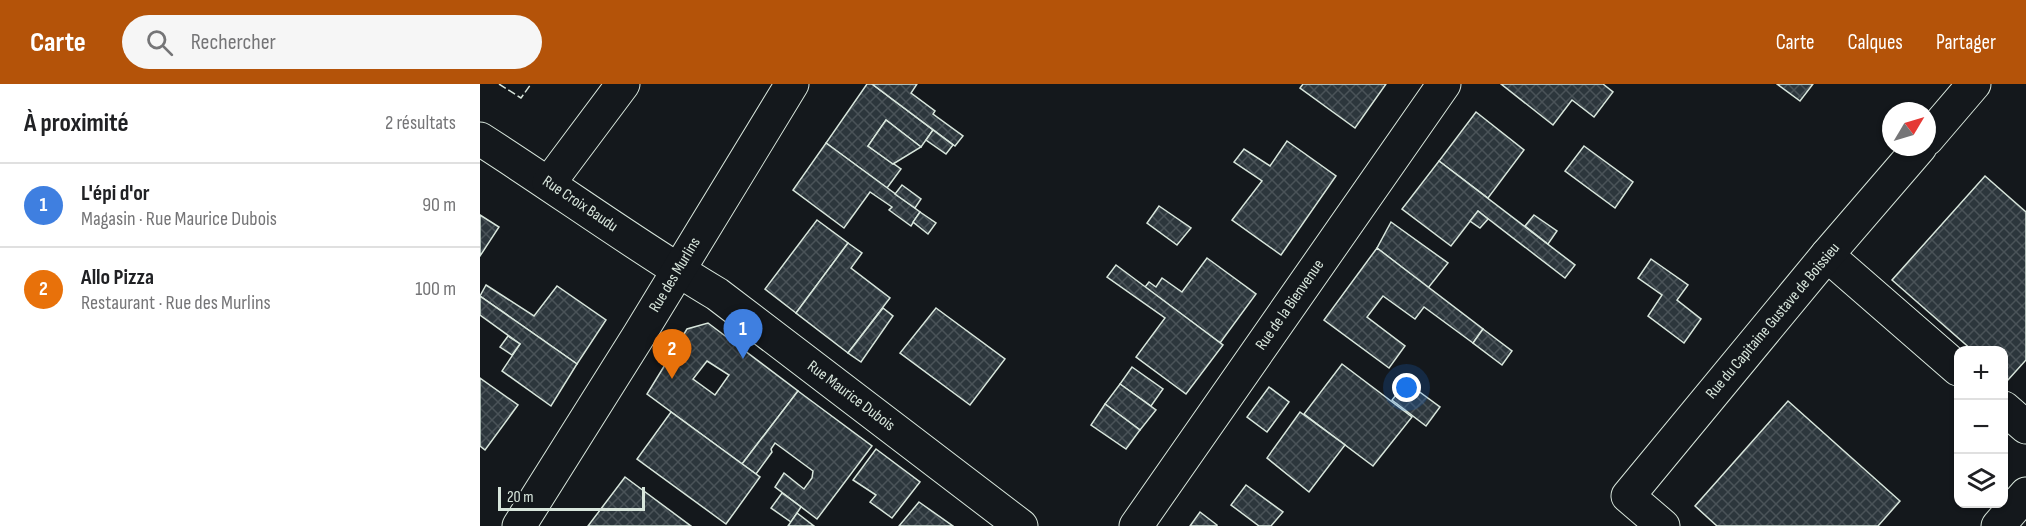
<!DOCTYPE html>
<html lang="fr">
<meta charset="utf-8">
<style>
body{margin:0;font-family:"Sofia Sans Condensed",sans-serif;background:#f6f6f6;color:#202124}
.controls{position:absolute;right:18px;bottom:18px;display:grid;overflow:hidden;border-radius:12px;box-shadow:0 2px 4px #0004}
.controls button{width:54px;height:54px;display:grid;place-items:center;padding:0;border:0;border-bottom:2px solid #e0e0e0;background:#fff;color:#202124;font:30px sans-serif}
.compass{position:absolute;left:1402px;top:18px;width:54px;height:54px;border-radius:50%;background:#fff;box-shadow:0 2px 4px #0004;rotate:52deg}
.scale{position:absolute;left:18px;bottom:15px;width:147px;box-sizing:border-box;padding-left:6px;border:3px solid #d8e6dc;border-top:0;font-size:16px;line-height:21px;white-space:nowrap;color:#d8e6dc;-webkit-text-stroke:4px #14181c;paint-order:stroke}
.you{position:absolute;left:927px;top:304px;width:21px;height:21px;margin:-15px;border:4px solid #fff;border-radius:50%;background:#1a73e8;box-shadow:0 0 0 9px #1a73e833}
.badge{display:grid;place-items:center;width:39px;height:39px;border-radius:50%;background:#b45309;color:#fff;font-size:20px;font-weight:700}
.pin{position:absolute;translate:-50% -50px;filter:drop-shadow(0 2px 3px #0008)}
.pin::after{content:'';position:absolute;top:32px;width:21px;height:18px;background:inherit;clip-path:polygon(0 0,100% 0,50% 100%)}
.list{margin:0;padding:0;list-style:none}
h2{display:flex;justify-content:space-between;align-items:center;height:78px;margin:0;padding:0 24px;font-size:26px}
h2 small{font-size:20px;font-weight:400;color:#757577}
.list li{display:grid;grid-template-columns:39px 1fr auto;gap:18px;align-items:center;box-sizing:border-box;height:84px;padding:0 24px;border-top:2px solid #e0e0e0}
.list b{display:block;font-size:22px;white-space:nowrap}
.list p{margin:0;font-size:20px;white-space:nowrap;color:#757577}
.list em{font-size:20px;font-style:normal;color:#757577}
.icon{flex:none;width:33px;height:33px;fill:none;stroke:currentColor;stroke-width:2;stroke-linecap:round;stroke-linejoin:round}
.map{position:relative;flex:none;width:1546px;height:442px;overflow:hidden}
header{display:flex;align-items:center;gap:36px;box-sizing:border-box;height:84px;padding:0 30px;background:#b45309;color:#fff}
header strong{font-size:28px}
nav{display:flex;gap:33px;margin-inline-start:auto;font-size:21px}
.search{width:420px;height:54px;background:#f6f6f6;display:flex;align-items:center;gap:15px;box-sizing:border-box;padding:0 21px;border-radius:33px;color:#757577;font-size:22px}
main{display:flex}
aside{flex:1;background:#fff}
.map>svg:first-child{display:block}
</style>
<header>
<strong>Carte</strong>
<div class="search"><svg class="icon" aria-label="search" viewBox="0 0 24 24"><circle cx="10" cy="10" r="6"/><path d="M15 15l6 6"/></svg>Rechercher</div>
<nav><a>Carte</a><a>Calques</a><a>Partager</a></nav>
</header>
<main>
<aside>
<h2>À proximité<small>2 résultats</small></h2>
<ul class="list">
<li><span class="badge" style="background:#3f7fe0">1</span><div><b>L'épi d'or</b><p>Magasin · Rue Maurice Dubois</p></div><em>90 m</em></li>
<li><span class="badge" style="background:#e8710a">2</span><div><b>Allo Pizza</b><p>Restaurant · Rue des Murlins</p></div><em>100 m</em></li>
</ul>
</aside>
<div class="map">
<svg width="1546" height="442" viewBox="0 0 1546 442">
<defs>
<pattern id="building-cross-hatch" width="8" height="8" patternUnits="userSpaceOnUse" patternTransform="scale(1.5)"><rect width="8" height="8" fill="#2c363c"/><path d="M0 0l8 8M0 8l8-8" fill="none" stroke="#4a5358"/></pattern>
</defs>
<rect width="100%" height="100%" fill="#14181c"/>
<g fill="url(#building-cross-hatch)" stroke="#d8e6dc" stroke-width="1.5" fill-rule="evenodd">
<polygon points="387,0 392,0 453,46 441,63 406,36 388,62 421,85 407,104 346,59"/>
<polygon points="392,0 437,0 431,9 455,27 453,30 483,52 475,62"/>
<polygon points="823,0 906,0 875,44 820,4"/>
<polygon points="1021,0 1123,0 1133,8 1114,33 1092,16 1073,41"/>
<polygon points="1297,0 1333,0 1320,17"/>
<polygon points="996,28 1044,66 1008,114 959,77"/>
<polygon points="406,36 441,63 413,80 388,62"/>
<polygon points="453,46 473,61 466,70 446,56"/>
<polygon points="807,57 856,92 801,171 752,136 782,97 754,78 764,65 790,82"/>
<polygon points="346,59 440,128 431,142 409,126 412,123 390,108 364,144 313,106"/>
<polygon points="1104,62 1153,98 1135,124 1085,87"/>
<polygon points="959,77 1095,181 1085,194 998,127 971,162 922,125"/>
<polygon points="1505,92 1546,128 1546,276 1527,297 1524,295 1524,266 1492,266 1412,196"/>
<polygon points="422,101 441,115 435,124 415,110"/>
<polygon points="679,122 711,144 697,161 667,139"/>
<polygon points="998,127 1008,135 1000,144 990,137"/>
<polygon points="440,128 456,139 448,150 433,138"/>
<polygon points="0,131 19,143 0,172"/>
<polygon points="1054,131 1077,147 1068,160 1045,142"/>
<polygon points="337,136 368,159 316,229 285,205"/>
<polygon points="911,138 968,179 948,204 897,164"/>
<polygon points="368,159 382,169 371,184 410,214 368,269 316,229"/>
<polygon points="897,164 1003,245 993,259 944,223 935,235 903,212 887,233 925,262 909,284 844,236"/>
<polygon points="727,174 776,210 740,259 665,203 669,198 676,203 682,194 702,208"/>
<polygon points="1171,175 1208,201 1197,216 1221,235 1204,259 1168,232 1182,211 1158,194"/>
<polygon points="636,181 743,261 706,310 656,273 685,234 627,193"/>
<polygon points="6,201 54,232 77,202 126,236 97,280 0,212"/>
<polygon points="0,212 97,280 71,322 22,287 40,260 0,231"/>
<polygon points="403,224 413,232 381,278 368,269"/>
<polygon points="456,224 525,275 490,321 420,269"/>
<path d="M 228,239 L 318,307 L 262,380 L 167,310 L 207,245 ZM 227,277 L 249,291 L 235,311 L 213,295 Z"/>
<polygon points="1003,245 1032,267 1022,281 993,259"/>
<polygon points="28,252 40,260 32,271 20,263"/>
<polygon points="862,280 932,333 893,382 824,330"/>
<polygon points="652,283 683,305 671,322 640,300"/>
<polygon points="0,294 38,321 5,366 0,362"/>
<polygon points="926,298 960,323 946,342 912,316"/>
<polygon points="640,300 676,326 660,346 625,320"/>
<polygon points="789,303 809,318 787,348 767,333"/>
<polygon points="318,307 392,362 337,435 295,403 304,389 324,405 332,394 333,387 295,359 291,365 292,368 276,390 262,380"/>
<polygon points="1308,317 1420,417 1398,442 1237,442 1215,422"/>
<polygon points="625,320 660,346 646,365 611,341"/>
<polygon points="191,328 280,393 246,440 157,375"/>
<polygon points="820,328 865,361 829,408 787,374"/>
<polygon points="396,365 440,398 412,434 390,418 396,411 373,396"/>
<polygon points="145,393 211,442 108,442"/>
<polygon points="766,401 803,428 791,442 779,442 751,421"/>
<polygon points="302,409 321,423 311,438 291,424"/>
<polygon points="439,418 473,442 419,442"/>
<polygon points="720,428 737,441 737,442 710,442"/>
<polygon points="317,429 334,442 308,442"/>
</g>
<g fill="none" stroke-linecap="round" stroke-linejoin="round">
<g stroke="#d8e6dc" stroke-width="35">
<g id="minor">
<path d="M 0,55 C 80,106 156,162 237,210 L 541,442"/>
<polyline points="1447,55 1494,0"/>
<polyline points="69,99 143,0"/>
<polyline points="1347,171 1478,285"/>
<polyline points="1524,324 1546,343"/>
<polyline points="39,442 159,251 312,0"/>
<polyline points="656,442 964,0"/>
<polyline points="1183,442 1148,412 1347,171 1440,63"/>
<polyline points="1518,442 1546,410"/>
</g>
</g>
<use href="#minor" stroke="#14181c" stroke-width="33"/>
<polyline stroke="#d8e6dc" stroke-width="1.5" stroke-dasharray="8 3" stroke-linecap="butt" points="19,0 41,14 51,0"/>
</g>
<g text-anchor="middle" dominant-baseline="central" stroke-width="4.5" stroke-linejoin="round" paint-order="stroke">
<g font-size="16" fill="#d8e6dc" stroke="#14181c">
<text transform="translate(100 120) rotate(34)">Rue Croix Baudu</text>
<text transform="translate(195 191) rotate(-59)">Rue des Murlins</text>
<text transform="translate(810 221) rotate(-55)">Rue de la Bienvenue</text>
<text transform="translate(1293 237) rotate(-50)">Rue du Capitaine Gustave de Boissieu</text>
<text transform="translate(371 312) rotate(37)">Rue Maurice Dubois</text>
</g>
</g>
</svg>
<div class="controls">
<button>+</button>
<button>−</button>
<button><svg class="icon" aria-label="layers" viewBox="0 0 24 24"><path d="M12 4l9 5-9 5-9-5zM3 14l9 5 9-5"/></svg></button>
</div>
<svg class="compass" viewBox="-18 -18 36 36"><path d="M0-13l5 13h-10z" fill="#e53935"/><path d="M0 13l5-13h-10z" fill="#757577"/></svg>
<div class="scale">20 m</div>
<div class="you"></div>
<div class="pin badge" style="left:263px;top:275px;background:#3f7fe0">1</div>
<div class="pin badge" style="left:192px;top:295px;background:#e8710a">2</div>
</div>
</main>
